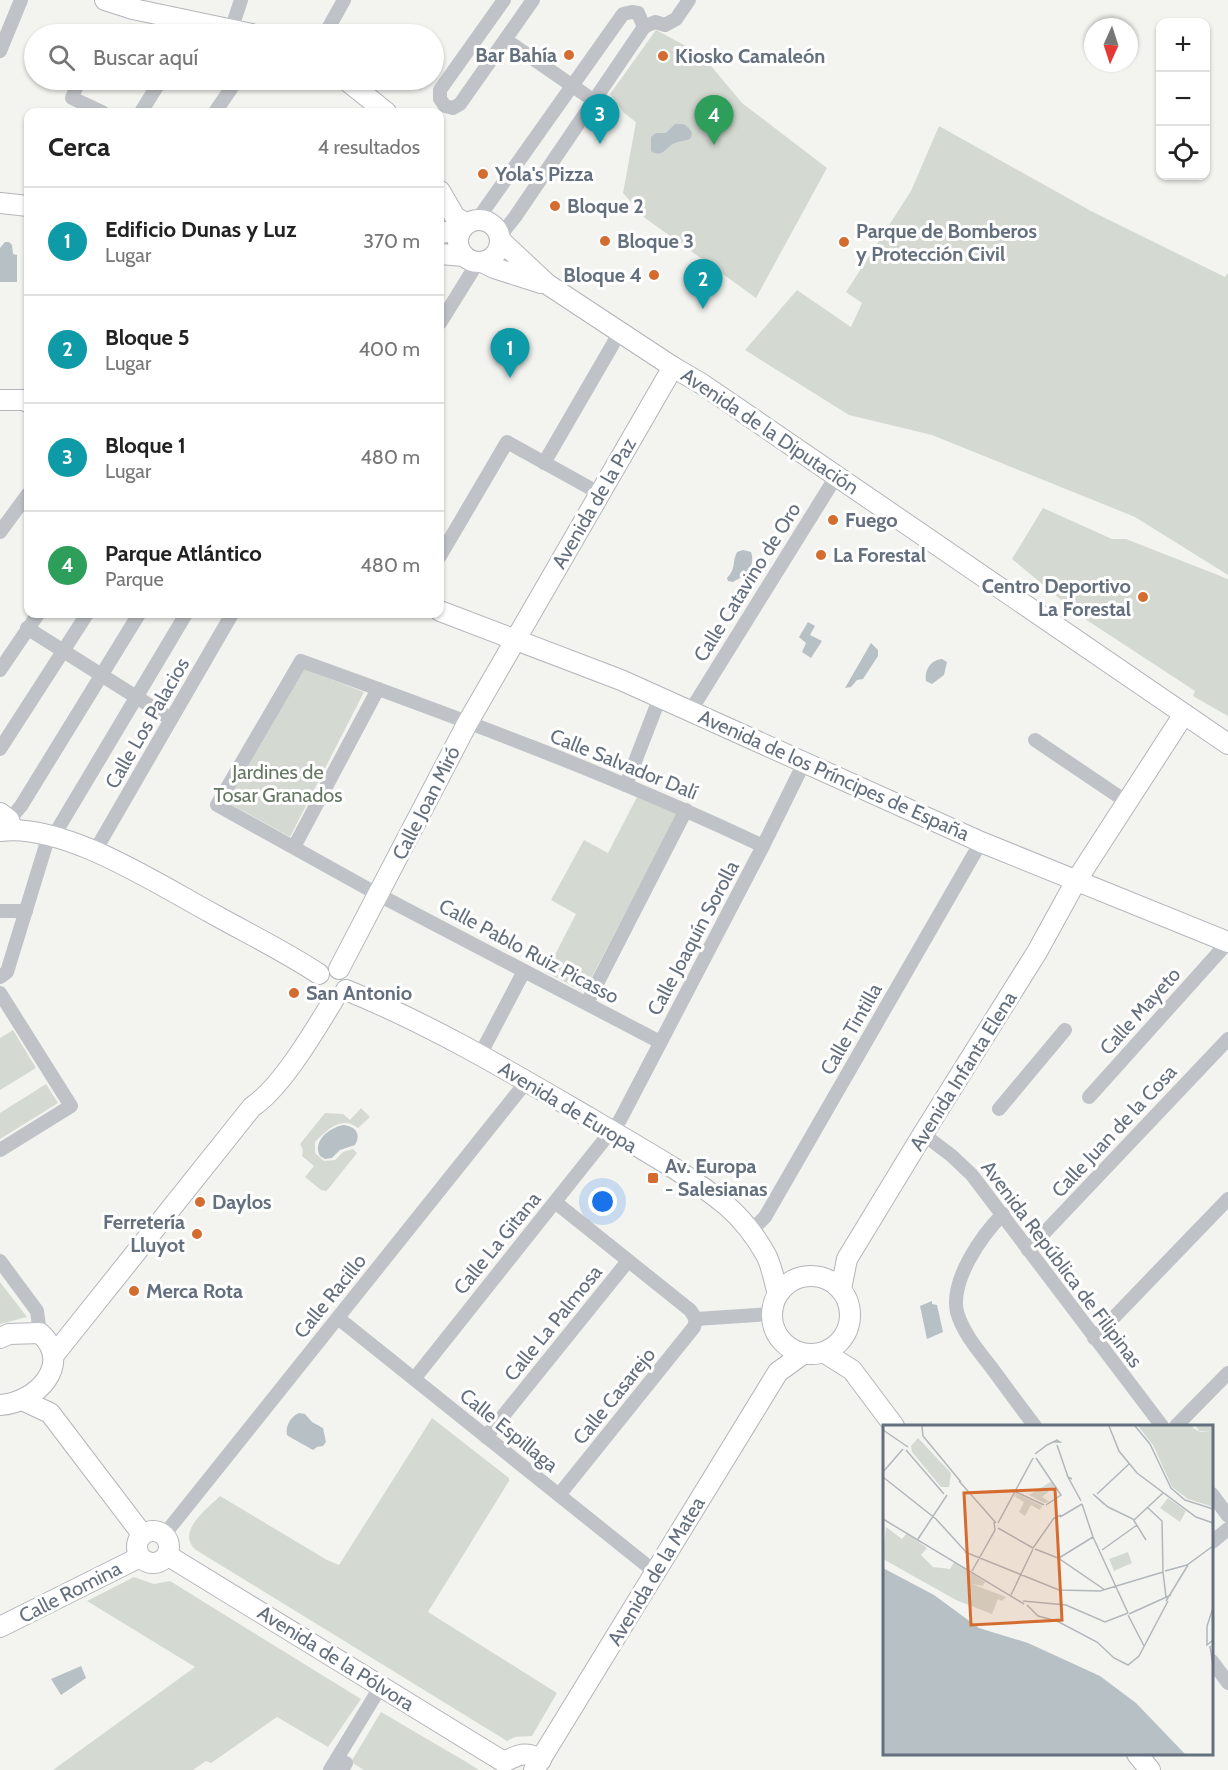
<!DOCTYPE html>
<html lang="es">
<meta charset="utf-8">
<style>
body{margin:0;font-family:Cabin,sans-serif;background:#f6f6f6;color:#222}
.controls{position:absolute;right:18px;top:18px;display:grid;overflow:hidden;border-radius:12px;box-shadow:0 2px 4px #0004}
.controls button{width:54px;height:54px;display:grid;place-items:center;padding:0;border:0;border-bottom:2px solid #e0e0e0;background:#fff;color:#222;font:30px sans-serif}
.compass{position:absolute;left:1084px;top:18px;width:54px;height:54px;border-radius:50%;background:#fff;box-shadow:0 2px 4px #0004;rotate:183deg}
.you{position:absolute;left:603px;top:1202px;width:21px;height:21px;margin:-15px;border:4px solid #fff;border-radius:50%;background:#1a73e8;box-shadow:0 0 0 9px #1a73e833}
.badge{display:grid;place-items:center;width:39px;height:39px;border-radius:50%;background:#0f766e;color:#fff;font-size:20px;font-weight:700}
.pin{position:absolute;translate:-50% -50px;filter:drop-shadow(0 2px 3px #0008)}
.pin::after{content:'';position:absolute;top:32px;width:21px;height:18px;background:inherit;clip-path:polygon(0 0,100% 0,50% 100%)}
.list{margin:0;padding:0;list-style:none}
h2{display:flex;justify-content:space-between;align-items:center;height:78px;margin:0;padding:0 24px;font-size:26px}
h2 small{font-size:20px;font-weight:400;color:#767676}
.list li{display:grid;grid-template-columns:39px 1fr auto;gap:18px;align-items:center;box-sizing:border-box;height:108px;padding:0 24px;border-top:2px solid #e0e0e0}
.list b{display:block;font-size:22px;white-space:nowrap}
.list p{margin:0;font-size:20px;white-space:nowrap;color:#767676}
.list em{font-size:20px;font-style:normal;color:#767676}
.icon{flex:none;width:33px;height:33px;fill:none;stroke:currentColor;stroke-width:2;stroke-linecap:round;stroke-linejoin:round}
.map{position:relative;flex:none;width:1228px;height:1770px;overflow:hidden}
.search{position:absolute;background:#fff;box-shadow:0 2px 4px #0004;left:24px;top:24px;width:420px;height:66px;display:flex;align-items:center;gap:15px;box-sizing:border-box;padding:0 21px;border-radius:33px;color:#767676;font-size:22px}
.panel{position:absolute;background:#fff;box-shadow:0 2px 4px #0004;left:24px;top:108px;width:420px;height:510px;border-radius:12px}
.map>svg:first-child{display:block}
</style>
<div class="map">
<svg width="1228" height="1770" viewBox="0 0 1228 1770">
<rect width="100%" height="100%" fill="#f3f4f0"/>
<g fill="#d4dad2">
<polygon points="656,30 701,54 742,103 827,168 756,298 645,218 623,193 636,122 624,113 610,94"/>
<polygon points="939,126 1091,211 1225,277 1228,273 1228,575 1135,517 932,435 849,415 745,350 797,290 851,327 862,303 846,292 911,191"/>
<polygon points="1043,508 1112,539 1126,539 1228,579 1228,716 1193,696 1195,691 1079,615 1012,559"/>
<polygon points="304,669 364,692 290,837 225,801"/>
<polygon points="637,797 677,814 584,992 546,972 576,914 551,900 584,840 608,853"/>
<polygon points="13,1030 36,1068 0,1090 0,1038"/>
<polygon points="46,1084 58,1103 0,1139 0,1113"/>
<path d="M 361,1108 L 370,1117 L 358,1128 C 341,1115 327,1130 315,1142 L 315,1153 L 324,1161 L 335,1160 L 343,1152 L 353,1149 L 357,1153 L 329,1188 L 326,1191 L 321,1190 L 305,1177 L 314,1166 L 302,1156 L 303,1150 L 300,1144 L 325,1113 L 343,1114 L 350,1120 Z"/>
<polygon points="0,1282 27,1317 0,1324"/>
<path d="M 432,1418 L 509,1478 L 509,1481 L 428,1612 L 557,1693 L 532,1736 L 515,1737 L 507,1741 L 196,1550 C 175,1532 207,1509 220,1496 L 327,1560 L 339,1565 Z"/>
<polygon points="134,1577 154,1584 170,1581 361,1699 328,1747 277,1717 211,1763 206,1761 193,1770 53,1770 195,1667 87,1601"/>
<polygon points="381,1712 468,1763 479,1770 364,1770 351,1762"/>
</g>
<g fill="#b7c0c5">
<path d="M 675,124 C 683,123 690,126 692,134 L 690,139 C 685,141 680,141 675,143 C 665,147 663,159 651,151 L 651,137 L 656,133 L 666,133 Z"/>
<polygon points="5,242 9,242 12,245 13,254 17,255 17,282 0,282 0,248"/>
<path d="M 743,550 L 751,552 C 756,567 745,576 733,582 L 728,581 L 727,578 C 736,569 732,562 737,552 Z"/>
<polygon points="808,622 815,626 810,635 822,641 811,658 802,652 806,643 799,637"/>
<polygon points="871,643 878,650 878,656 863,679 857,680 851,687 845,688"/>
<path d="M 942,659 L 947,662 L 944,675 L 932,684 L 926,681 C 924,670 931,660 942,659 Z"/>
<path d="M 343,1125 C 355,1126 362,1134 355,1145 L 340,1150 L 332,1158 L 325,1159 L 320,1156 C 312,1141 329,1128 343,1125 Z"/>
<polygon points="932,1301 932,1304 937,1305 943,1332 927,1339 920,1306"/>
<path d="M 299,1413 L 305,1414 L 312,1422 L 323,1428 L 326,1442 L 323,1446 L 317,1447 L 313,1450 C 312,1449 289,1437 287,1435 C 285,1426 291,1416 299,1413 Z"/>
<polygon points="81,1666 86,1678 61,1695 51,1679"/>
</g>
<g fill="none" stroke-linecap="round" stroke-linejoin="round">
<g stroke="#b2b5ba" stroke-width="22">
<g id="secondary">
<polyline points="105,0 133,9 252,34"/>
<polyline points="346,80 386,112"/>
<polyline points="440,191 455,217 467,224"/>
<polyline points="0,203 28,206"/>
<circle cx="479" cy="241" r="21"/>
<polyline points="440,233 461,230"/>
<polyline points="500,240 547,284 673,367 702,384 1228,744"/>
<polyline points="440,254 464,256"/>
<polyline points="482,262 494,268 541,283"/>
<polyline points="0,400 23,400 28,402"/>
<polyline points="440,611 621,680 981,842 1228,942"/>
<polyline points="0,813 9,820 12,829"/>
<path d="M 0,831 C 64,822 159,885 215,915 C 249,934 286,952 319,974"/>
<polyline points="339,969 468,722 673,367"/>
<path d="M 346,990 C 430,1024 509,1071 588,1117 C 631,1143 687,1173 726,1205 C 741,1218 756,1237 766,1255 C 772,1266 774,1281 778,1294"/>
<circle cx="811" cy="1315" r="39"/>
<polyline points="841,1289 847,1259 923,1134 1037,952 1076,881 1184,714"/>
<path d="M 0,1338 L 9,1334 L 40,1333 C 74,1364 36,1403 0,1405"/>
<polyline points="825,1353 852,1370 894,1426"/>
<path d="M 54,1355 L 252,1107 C 282,1087 315,1030 334,999"/>
<polyline points="22,1400 50,1413 142,1534"/>
<circle cx="153" cy="1547" r="16"/>
<polyline points="167,1555 504,1762"/>
<polyline points="0,1627 140,1557"/>
<polyline points="1137,1754 1150,1770"/>
<path d="M 504,1762 C 517,1755 527,1750 541,1760"/>
<polyline points="534,1770 778,1372 803,1354"/>
</g>
</g>
<g stroke="#bfc2c6" stroke-width="14">
<polyline points="504,0 440,90 440,99 445,106 453,108 460,104 533,0"/>
<polyline points="644,27 655,22 665,25 676,19 689,0"/>
<polyline points="231,30 241,0"/>
<polyline points="325,34 344,0"/>
<polyline points="506,40 593,100"/>
<polyline points="0,51 21,0"/>
<polyline points="79,80 72,98 102,112"/>
<polyline points="141,112 159,83 153,80"/>
<polyline points="215,112 237,80"/>
<polyline points="477,220 623,14 632,12 638,13 644,27 515,217 499,237"/>
<polyline points="440,323 478,262"/>
<polyline points="544,463 620,332"/>
<polyline points="0,532 28,494"/>
<polyline points="440,556 507,442 599,493"/>
<polyline points="27,628 171,719"/>
<polyline points="0,670 38,614"/>
<polyline points="691,710 837,475"/>
<polyline points="1035,740 1127,802"/>
<polyline points="0,749 87,614"/>
<polyline points="626,785 660,697"/>
<polyline points="9,820 21,806 139,614"/>
<polyline points="53,837 186,614"/>
<polyline points="294,847 378,689"/>
<polyline points="95,851 232,614"/>
<polyline points="0,911 26,911"/>
<polyline points="0,977 7,972 49,835"/>
<polyline points="0,993 71,1106 0,1150"/>
<polyline points="587,1003 686,810"/>
<path d="M 660,1042 L 379,895 L 217,805 L 301,661 C 457,717 613,775 763,846"/>
<polyline points="480,1055 524,971"/>
<polyline points="1089,1097 1221,950"/>
<polyline points="999,1109 1065,1030"/>
<polyline points="923,1134 952,1156 972,1175 1162,1426"/>
<polyline points="555,1202 690,1310 696,1319"/>
<path d="M 1003,1214 C 982,1235 950,1280 957,1312 C 963,1333 978,1350 991,1367 C 1006,1387 1020,1407 1035,1426"/>
<polyline points="750,1232 765,1217 981,842"/>
<polyline points="1028,1250 1228,1039"/>
<polyline points="0,1261 37,1311 40,1333"/>
<polyline points="338,1318 655,1572"/>
<polyline points="696,1319 771,1314"/>
<polyline points="1094,1338 1228,1199"/>
<polyline points="414,1379 620,1120 763,846 805,761"/>
<polyline points="1176,1426 1228,1373"/>
<polyline points="486,1437 628,1261"/>
<polyline points="1212,1494 1228,1516"/>
<polyline points="559,1495 694,1327 696,1319"/>
<polyline points="164,1535 527,1081"/>
<polyline points="1212,1542 1228,1529"/>
<polyline points="1212,1661 1228,1683"/>
<polyline points="330,1770 381,1686"/>
<polyline points="342,1770 346,1763"/>
</g>
<use href="#secondary" stroke="#fff" stroke-width="20"/>
</g>
<g fill="#d56c2f" stroke="#fff" stroke-width="2">
<circle cx="569" cy="55" r="6"/>
<circle cx="663" cy="56" r="6"/>
<circle cx="483" cy="174" r="6"/>
<circle cx="555" cy="206" r="6"/>
<circle cx="605" cy="241" r="6"/>
<circle cx="844" cy="242" r="6"/>
<circle cx="654" cy="275" r="6"/>
<circle cx="833" cy="520" r="6"/>
<circle cx="821" cy="555" r="6"/>
<circle cx="1143" cy="597" r="6"/>
<circle cx="294" cy="993" r="6"/>
<rect x="647" y="1172" width="12" height="12" rx="3"/>
<circle cx="200" cy="1202" r="6"/>
<circle cx="197" cy="1234" r="6"/>
<circle cx="134" cy="1291" r="6"/>
</g>
<g text-anchor="middle" dominant-baseline="central" stroke-width="6" stroke-linejoin="round" paint-order="stroke">
<g font-size="20" font-weight="bold" fill="#65707f" stroke="#fff" text-anchor="start">
<text x="557" y="55" text-anchor="end">Bar Bahía</text>
<text x="675" y="56">Kiosko Camaleón</text>
<text x="495" y="174">Yola's Pizza</text>
<text x="567" y="206">Bloque 2</text>
<text x="856" y="231">Parque de Bomberos<tspan x="856" dy="23">y Protección Civil</tspan></text>
<text x="617" y="241">Bloque 3</text>
<text x="642" y="275" text-anchor="end">Bloque 4</text>
<text x="845" y="520">Fuego</text>
<text x="833" y="555">La Forestal</text>
<text x="1131" y="586" text-anchor="end">Centro Deportivo<tspan x="1131" dy="23">La Forestal</tspan></text>
<text x="306" y="993">San Antonio</text>
<text x="665" y="1166">Av. Europa<tspan x="665" dy="23">- Salesianas</tspan></text>
<text x="212" y="1202">Daylos</text>
<text x="185" y="1222" text-anchor="end">Ferretería<tspan x="185" dy="23">Lluyot</tspan></text>
<text x="146" y="1291">Merca Rota</text>
</g>
<g font-size="20" fill="#65707f" stroke="#fff">
<text transform="translate(770 431) rotate(34)">Avenida de la Diputación</text>
<text transform="translate(594 503) rotate(-60)">Avenida de la Paz</text>
<text transform="translate(747 582) rotate(-58)">Calle Catavino de Oro</text>
<text transform="translate(147 723) rotate(-60)">Calle Los Palacios</text>
<text transform="translate(624 764) rotate(22)">Calle Salvador Dalí</text>
<text transform="translate(834 775) rotate(24)">Avenida de los Príncipes de España</text>
<text transform="translate(426 803) rotate(-63)">Calle Joan Miró</text>
<text transform="translate(693 938) rotate(-62)">Calle Joaquín Sorolla</text>
<text transform="translate(529 951) rotate(28)">Calle Pablo Ruiz Picasso</text>
<text transform="translate(1140 1011) rotate(-48)">Calle Mayeto</text>
<text transform="translate(851 1029) rotate(-60)">Calle Tintilla</text>
<text transform="translate(963 1071) rotate(-58)">Avenida Infanta Elena</text>
<text transform="translate(568 1107) rotate(31)">Avenida de Europa</text>
<text transform="translate(1114 1131) rotate(-47)">Calle Juan de la Cosa</text>
<text transform="translate(497 1243) rotate(-51)">Calle La Gitana</text>
<text transform="translate(1062 1264) rotate(53)">Avenida República de Filipinas</text>
<text transform="translate(330 1296) rotate(-51)">Calle Racillo</text>
<text transform="translate(553 1323) rotate(-51)">Calle La Palmosa</text>
<text transform="translate(614 1396) rotate(-51)">Calle Casarejo</text>
<text transform="translate(509 1430) rotate(39)">Calle Espillaga</text>
<text transform="translate(656 1571) rotate(-59)">Avenida de la Matea</text>
<text transform="translate(70 1592) rotate(-27)">Calle Romina</text>
<text transform="translate(336 1658) rotate(32)">Avenida de la Pólvora</text>
</g>
<g font-size="20" fill="#657763" stroke="#fff">
<text x="278" y="772">Jardines de<tspan x="278" dy="23">Tosar Granados</tspan></text>
</g>
</g>
<g transform="translate(883 1425)">
<rect width="330" height="330" fill="#f3f4f0"/>
<path d="M 255,1 L 310,1 L 309,9 L 310,3 L 317,7 L 327,7 L 316,6 L 313,1 L 330,1 L 330,82 L 305,74 L 289,62 L 270,20 ZM 35,13 L 68,48 L 66,62 L 58,62 L 29,27 L 28,21 ZM 169,56 L 172,61 L 159,72 L 167,77 L 161,78 L 146,70 ZM 133,68 L 159,81 L 159,82 L 157,85 L 148,80 L 142,91 L 136,87 L 141,77 L 131,71 ZM 285,73 L 303,86 L 297,97 L 277,83 ZM 3,102 L 19,114 L 24,108 L 44,123 L 38,130 L 50,142 L 67,144 L 71,137 L 102,157 L 100,161 L 89,159 L 123,172 L 119,176 L 115,174 L 109,189 L 73,175 L 0,134 ZM 245,127 L 249,138 L 231,146 L 226,134 Z" fill="#d4dad2"/>
<path d="M 0,143 L 51,170 L 96,203 L 145,218 L 217,251 L 253,278 L 302,329 L 0,329 Z" fill="#b7c0c5"/>
<path fill="none" stroke="#b2b7bc" stroke-width="1.5" d="M 39,1 L 40,11 L 78,57M 226,1 L 236,26 L 254,48 L 313,92 L 330,98M 252,1 L 267,19 L 288,63 L 302,75 L 330,84M 0,5 L 25,22M 174,20 L 185,52M 23,25 L 61,69M 152,29 L 164,20 L 174,15 L 177,17 L 169,17M 153,33 L 178,70 L 163,80M 0,47 L 20,24M 0,52 L 53,94 L 84,128M 189,54 L 185,52 L 198,76M 76,56 L 113,98M 133,67 L 161,80M 214,69 L 246,39M 199,79 L 210,112M 221,79 L 210,69 L 225,82 L 250,94 L 263,115M 264,82 L 279,96 L 280,147M 177,92 L 199,79M 0,94 L 141,179M 251,95 L 280,68M 115,98 L 150,33M 115,103 L 150,123M 210,112 L 245,188M 35,114 L 64,70M 150,123 L 171,93 L 178,90M 152,124 L 175,133 L 222,165M 219,125 L 254,100M 82,127 L 176,165 L 217,166 L 280,147M 176,133 L 210,112M 89,146 L 112,105 L 111,97M 282,146 L 304,140 L 330,121M 280,147 L 283,172M 128,170 L 150,124M 140,176 L 183,180 L 222,197 L 245,188M 283,176 L 305,140M 144,180 L 155,191 L 174,196 L 214,217 L 231,233 L 245,240 L 256,231 L 285,176M 246,189 L 288,170M 245,190 L 261,221M 330,215 L 324,220 L 324,201 L 330,183M 327,221 L 330,242"/>
<path fill="#d56c2f" fill-opacity="0.15" stroke="#d56c2f" stroke-width="3" d="M 172,64 L 179,195 L 88,200 L 81,68 Z"/>
<rect width="330" height="330" fill="none" stroke="#65707f" stroke-width="3"/>
</g>
</svg>
<div class="controls">
<button>+</button>
<button>−</button>
<button><svg class="icon" aria-label="locate" viewBox="0 0 24 24"><circle cx="12" cy="12" r="6"/><path d="M12 2v4M12 18v4M2 12h4M18 12h4"/></svg></button>
</div>
<svg class="compass" viewBox="-18 -18 36 36"><path d="M0-13l5 13h-10z" fill="#e53935"/><path d="M0 13l5-13h-10z" fill="#767676"/></svg>
<div class="you"></div>
<div class="pin badge" style="left:510px;top:378px;background:#0f9aa8">1</div>
<div class="pin badge" style="left:703px;top:309px;background:#0f9aa8">2</div>
<div class="pin badge" style="left:600px;top:144px;background:#0f9aa8">3</div>
<div class="pin badge" style="left:714px;top:145px;background:#2e9e5b">4</div>
<div class="search"><svg class="icon" aria-label="search" viewBox="0 0 24 24"><circle cx="10" cy="10" r="6"/><path d="M15 15l6 6"/></svg>Buscar aquí</div>
<section class="panel">
<h2>Cerca<small>4 resultados</small></h2>
<ul class="list">
<li><span class="badge" style="background:#0f9aa8">1</span><div><b>Edificio Dunas y Luz</b><p>Lugar</p></div><em>370 m</em></li>
<li><span class="badge" style="background:#0f9aa8">2</span><div><b>Bloque 5</b><p>Lugar</p></div><em>400 m</em></li>
<li><span class="badge" style="background:#0f9aa8">3</span><div><b>Bloque 1</b><p>Lugar</p></div><em>480 m</em></li>
<li><span class="badge" style="background:#2e9e5b">4</span><div><b>Parque Atlántico</b><p>Parque</p></div><em>480 m</em></li>
</ul>
</section>
</div>
